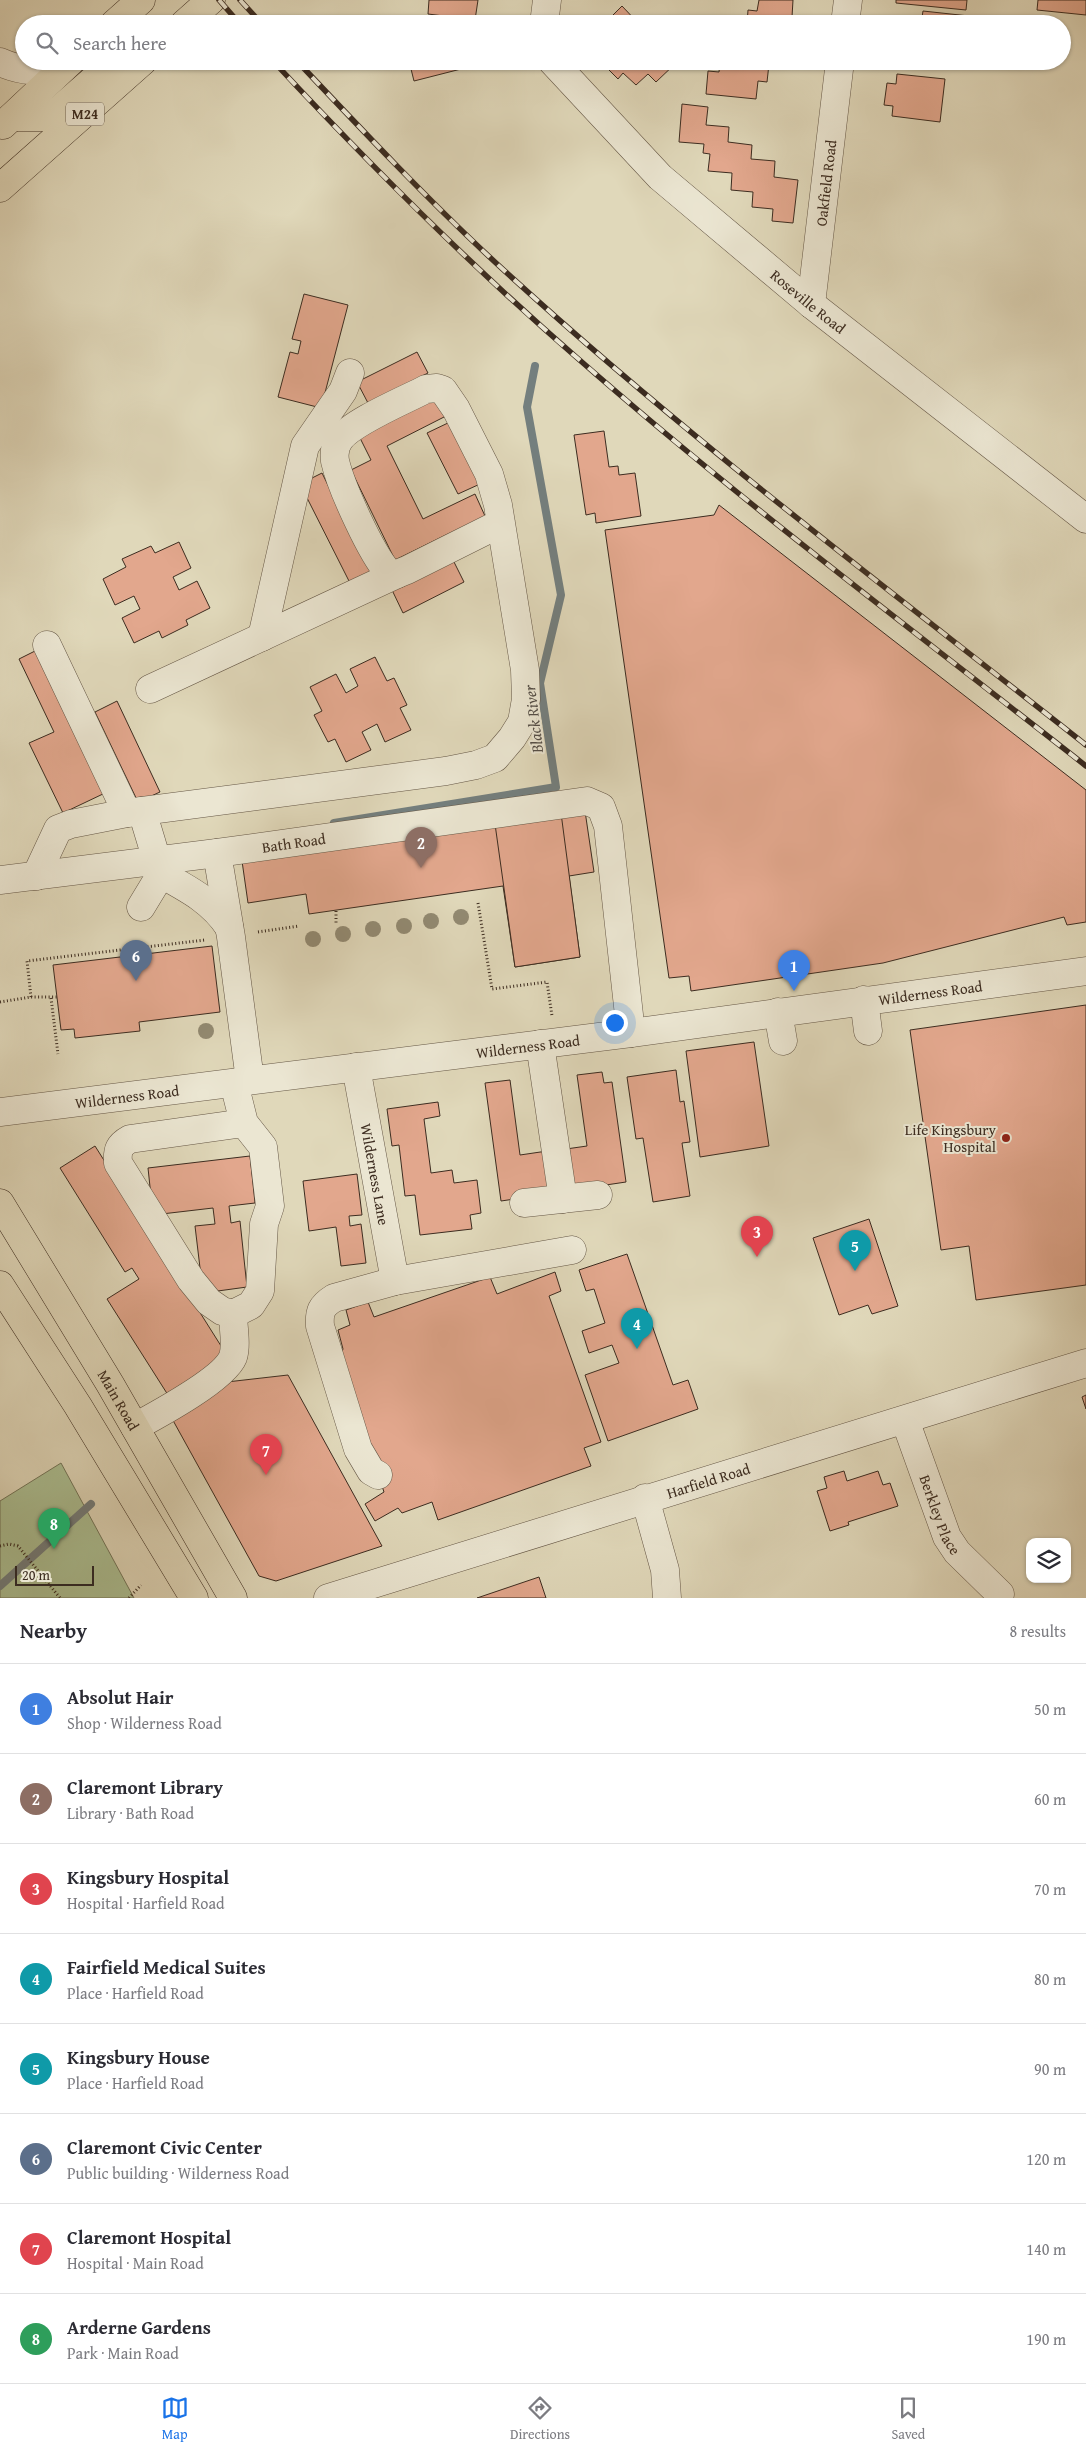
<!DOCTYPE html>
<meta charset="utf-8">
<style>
body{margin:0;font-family:"Gentium Book Plus",serif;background:#f7f7f7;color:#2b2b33}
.controls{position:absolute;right:15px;bottom:15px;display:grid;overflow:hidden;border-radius:10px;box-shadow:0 1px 4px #0004}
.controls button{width:45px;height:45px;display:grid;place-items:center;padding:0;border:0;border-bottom:1px solid #e1e1e2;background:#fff;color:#2b2b33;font:25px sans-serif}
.scale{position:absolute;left:15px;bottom:12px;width:79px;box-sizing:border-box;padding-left:5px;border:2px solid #3c2c20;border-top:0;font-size:14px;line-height:18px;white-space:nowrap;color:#3c2c20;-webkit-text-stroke:4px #ebe6d2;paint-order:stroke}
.you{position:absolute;left:614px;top:1022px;width:18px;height:18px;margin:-12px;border:4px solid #fff;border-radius:50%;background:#1a73e8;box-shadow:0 0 0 8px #1a73e833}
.badge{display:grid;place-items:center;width:32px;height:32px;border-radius:50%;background:#1a73e8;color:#fff;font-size:16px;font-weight:700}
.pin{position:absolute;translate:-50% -41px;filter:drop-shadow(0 1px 2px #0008)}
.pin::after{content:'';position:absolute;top:26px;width:18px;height:15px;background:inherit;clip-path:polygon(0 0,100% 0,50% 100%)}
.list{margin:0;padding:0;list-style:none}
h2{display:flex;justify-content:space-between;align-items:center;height:65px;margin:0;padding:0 20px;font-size:21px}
h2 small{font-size:16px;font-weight:400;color:#7c7c81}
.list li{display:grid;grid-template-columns:32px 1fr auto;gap:15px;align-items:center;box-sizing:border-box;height:90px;padding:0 20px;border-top:1px solid #e1e1e2}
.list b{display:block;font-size:19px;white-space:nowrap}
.list p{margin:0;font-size:16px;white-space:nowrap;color:#7c7c81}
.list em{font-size:16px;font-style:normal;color:#7c7c81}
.icon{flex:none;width:28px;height:28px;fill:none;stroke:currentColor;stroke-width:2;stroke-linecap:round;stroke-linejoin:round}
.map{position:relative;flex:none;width:1086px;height:1598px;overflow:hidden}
.search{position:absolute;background:#fff;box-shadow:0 1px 4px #0004;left:15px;right:15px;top:15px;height:55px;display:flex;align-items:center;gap:12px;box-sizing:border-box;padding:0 18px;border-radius:28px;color:#7c7c81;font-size:19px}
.sheet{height:785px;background:#fff}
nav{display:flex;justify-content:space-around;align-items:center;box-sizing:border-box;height:70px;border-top:1px solid #e1e1e2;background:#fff;font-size:14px;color:#7c7c81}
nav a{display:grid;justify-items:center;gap:2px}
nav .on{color:#1a73e8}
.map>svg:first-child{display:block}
</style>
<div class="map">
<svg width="1086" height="1598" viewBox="0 0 1086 1598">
<rect width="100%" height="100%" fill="#e0d8ba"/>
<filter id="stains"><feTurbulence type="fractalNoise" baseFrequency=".004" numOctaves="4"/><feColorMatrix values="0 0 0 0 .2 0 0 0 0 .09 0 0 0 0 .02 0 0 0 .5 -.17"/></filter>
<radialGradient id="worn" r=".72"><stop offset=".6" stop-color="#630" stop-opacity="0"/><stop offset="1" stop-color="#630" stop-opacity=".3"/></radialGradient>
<polygon fill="#acc094" stroke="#74765a" points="61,1463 134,1598 0,1598 0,1501"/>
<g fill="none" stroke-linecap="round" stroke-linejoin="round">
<g stroke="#747f7e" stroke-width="8">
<polyline points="334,823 556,787 540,683 561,595 527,407 535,366"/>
<polyline points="0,1586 91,1504"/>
</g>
</g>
<g fill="#e2a78d" stroke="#3c2c20">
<polygon points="429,0 478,0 475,20 428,14"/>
<polygon points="759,0 793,0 792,17 783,17 782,24 747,24 748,10 757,11"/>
<polygon points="896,0 967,0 966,10 896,3"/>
<polygon points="1038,0 1086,0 1086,15 1037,10"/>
<polygon points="622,6 639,24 604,24"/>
<polygon points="923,11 969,16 968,24 921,24"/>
<polygon points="409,61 459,61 461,69 414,81"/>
<polygon points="600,61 676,61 677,62 656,82 648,74 636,85 623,73 618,79"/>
<polygon points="720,61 778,61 778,65 769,64 767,82 758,81 756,99 706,94 708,71 719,72"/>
<polygon points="925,61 964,61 963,65"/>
<polygon points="897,74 945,79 940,122 892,116 893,106 884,105 887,83 896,84"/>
<polygon points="682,104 708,107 706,125 729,127 728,142 752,145 751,159 775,161 774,177 798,180 793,223 772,221 773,209 752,207 753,192 731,190 732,173 708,171 710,154 703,153 704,144 679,142"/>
<polygon points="304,294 348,305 321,408 278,397 290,352 298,354 301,341 292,339"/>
<polygon points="417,352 428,373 368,403 357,382"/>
<polygon points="437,398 446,416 387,446 423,519 475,494 485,516 395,560 351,470 371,460 359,436"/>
<polygon points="450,422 480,484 458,494 427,433"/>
<polygon points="604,431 609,467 618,466 619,475 635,473 641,516 596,523 595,513 586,515 574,435"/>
<polygon points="322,473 371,572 350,583 300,484"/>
<polygon points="719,505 1086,790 1086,922 1067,925 1064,917 883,963 691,991 689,976 669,978 605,530 714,515"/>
<polygon points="179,542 191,568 173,577 179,590 197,581 210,608 186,620 188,625 162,638 159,631 134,643 122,618 140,609 134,596 115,605 103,579 126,567 122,559 151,546 155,553"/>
<polygon points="453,560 464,582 403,613 392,590"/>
<polygon points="37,650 105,793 63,813 29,743 54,732 19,659"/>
<polygon points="375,657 387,681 394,678 407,705 400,708 411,730 385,742 377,724 362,732 371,750 346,762 335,739 328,742 314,715 322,711 310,687 336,674 346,693 358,686 350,669"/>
<polygon points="117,701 160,792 138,802 95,712"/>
<polygon points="585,811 594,872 569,876 580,957 515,967 503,886 309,914 306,894 248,903 242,861"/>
<polygon points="561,813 580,957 515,967 495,824"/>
<polygon points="212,946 220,1012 139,1022 140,1031 75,1038 74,1029 61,1030 53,965"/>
<polygon points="1086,1005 1086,1285 976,1300 969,1246 941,1250 910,1030"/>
<polygon points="754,1042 769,1146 700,1157 686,1051"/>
<polygon points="676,1070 680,1102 684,1101 690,1142 682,1143 690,1196 653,1202 643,1138 636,1139 627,1077"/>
<polygon points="602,1072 604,1083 612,1082 626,1182 572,1190 566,1149 587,1146 577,1075"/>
<polygon points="510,1080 520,1155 554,1150 549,1194 501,1201 485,1083"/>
<polygon points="438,1102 440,1116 424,1119 431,1173 452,1170 454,1183 477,1180 481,1213 470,1215 472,1229 420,1235 415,1195 405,1196 399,1145 392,1146 387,1109"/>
<polygon points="95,1146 228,1357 168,1395 107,1299 139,1279 132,1268 125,1272 60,1168"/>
<polygon points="250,1156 255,1203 229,1206 231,1223 240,1221 247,1287 203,1293 195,1226 215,1224 213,1208 153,1215 148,1168"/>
<polygon points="357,1174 362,1215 349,1216 350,1226 361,1224 366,1263 341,1266 336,1227 309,1231 303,1181"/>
<polygon points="869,1219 898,1306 872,1314 868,1305 839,1315 813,1238"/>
<polygon points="627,1254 673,1385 688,1380 698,1409 608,1441 585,1375 619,1363 612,1345 589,1353 582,1331 605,1323 594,1289 586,1291 579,1270"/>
<polygon points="555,1272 561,1291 549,1296 601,1442 584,1448 591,1466 438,1520 432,1502 402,1513 398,1508 375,1521 365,1504 384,1492 339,1359 343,1349 338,1330 350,1325 346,1310 368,1302 374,1317 490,1277 497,1294"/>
<polygon points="288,1375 382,1546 276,1581 259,1576 170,1415 218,1383"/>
<polygon points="1086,1395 1086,1409 1082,1397"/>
<polygon points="844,1471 847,1481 878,1471 883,1485 890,1483 898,1506 848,1522 849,1525 830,1531 817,1491 827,1488 824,1477"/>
<polygon points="539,1577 546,1598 477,1598"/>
</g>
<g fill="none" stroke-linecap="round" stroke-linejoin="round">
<g stroke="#655746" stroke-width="29">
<g id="minor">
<polyline points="544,24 547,0"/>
<polyline points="845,24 848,0"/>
<path id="s1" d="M 552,61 L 660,177 L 811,304 L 1086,519"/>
<path d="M 0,62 C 22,72 40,72 63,68"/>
<path id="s2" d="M 811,304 L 840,61"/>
<polyline points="262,637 305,446 343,391 350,373"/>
<polyline points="47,645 127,813"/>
<polyline points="150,689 397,574"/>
<polyline points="217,853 231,937 250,1080"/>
<path d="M 161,874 C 188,889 212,901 229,927"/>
<path d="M 36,876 L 58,829 L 71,824 L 127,813 L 446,771 L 476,765 L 495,758 L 512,738 L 522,722 L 526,699 L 525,670 L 498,505 L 489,474 L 456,409 L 443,390 L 437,388 L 426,389 C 405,400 352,422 340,439 C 335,445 334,454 335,461 C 341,487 371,553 388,572 L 397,574 L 407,570 L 501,523"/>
<path id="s3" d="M 0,880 L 217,853 L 587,801 L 601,807 L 608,826 L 631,1033"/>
<polyline points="141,907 161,874 142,811"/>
<polyline points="864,1000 868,1031"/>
<polyline points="778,1012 783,1041"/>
<polyline points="540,1044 563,1199"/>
<path id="s4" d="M 356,1067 L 395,1281"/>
<path d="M 234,1083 L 244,1123 L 263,1147 L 270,1206 L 264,1224 L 260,1291 L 251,1305 L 233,1314 L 222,1311 L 209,1302 L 191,1280 L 118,1163 C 117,1150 119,1145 130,1139 L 244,1123"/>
<path id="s5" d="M 0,1112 L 631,1033 L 1086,971"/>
<polyline points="524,1203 598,1195"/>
<path id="s6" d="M 905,1420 L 947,1537 L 957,1552 L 1000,1594"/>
<path d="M 135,1427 C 157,1415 224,1379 233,1357 C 237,1345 233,1326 233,1314"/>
<path d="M 378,1475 L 371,1471 L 358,1449 L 320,1326 C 319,1312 321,1306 334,1298 L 395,1281 L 572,1250"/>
<polyline points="645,1498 665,1570 667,1598"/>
<path id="s7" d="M 328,1598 L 1086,1363"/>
</g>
</g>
<g stroke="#3c2c20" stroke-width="29">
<g id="major">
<polyline points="114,24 141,0"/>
<polyline points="184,24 211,0"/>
<polyline points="12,117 44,117 60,109 115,61"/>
<polyline points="3,125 71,61"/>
<polyline points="0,188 143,61"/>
<path id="s8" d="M 0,1203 L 110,1384 L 233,1598"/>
<polyline points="0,1285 78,1406 194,1598"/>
</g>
</g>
<g stroke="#3c2c20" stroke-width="3" stroke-dasharray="1 2.5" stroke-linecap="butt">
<polyline points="478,903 492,989 547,982 552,1016"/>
<polyline points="336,911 336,923"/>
<polyline points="258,932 299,926"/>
<polyline points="31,997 27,961 205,940"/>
<polyline points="51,998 58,1054"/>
<polyline points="0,1002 31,997 57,997"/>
<polyline points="0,1546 9,1544 18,1546 60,1598"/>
<polyline points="129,1598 141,1585"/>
</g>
<use href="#minor" stroke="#ebe6d2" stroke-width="28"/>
<use href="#major" stroke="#e0d8ba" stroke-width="28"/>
<g stroke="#3c2c20" stroke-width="5.5">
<g id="rail">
<polyline points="219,0 240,24"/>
<polyline points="240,0 262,24"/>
<path d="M 273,61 C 369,164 469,264 575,356 C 739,500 914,631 1086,766"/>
<path d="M 297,61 C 362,130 427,199 496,263 C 683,435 887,588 1086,745"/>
</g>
</g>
<use href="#rail" stroke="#ebe6d2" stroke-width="4" stroke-dasharray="11" stroke-linecap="butt"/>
</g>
<g fill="#928a72">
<circle cx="461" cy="917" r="8"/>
<circle cx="431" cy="921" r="8"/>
<circle cx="404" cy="926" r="8"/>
<circle cx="373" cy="929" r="8"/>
<circle cx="343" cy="934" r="8"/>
<circle cx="313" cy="939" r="8"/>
<circle cx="206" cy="1031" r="8"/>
</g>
<circle fill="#8f2418" stroke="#ebe6d2" stroke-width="2" cx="1006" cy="1138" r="5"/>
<g text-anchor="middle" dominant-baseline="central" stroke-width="4" stroke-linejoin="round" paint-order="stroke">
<rect fill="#ebe6d2" stroke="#706455" stroke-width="1" x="66" y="102.5" width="38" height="23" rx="4"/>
<g font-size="14" font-weight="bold" fill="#3c2c20">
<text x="85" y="114">M24</text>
</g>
<g font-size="15" fill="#3c2c20" stroke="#ebe6d2">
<text stroke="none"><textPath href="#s2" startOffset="122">Oakfield Road</textPath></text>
<text stroke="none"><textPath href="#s1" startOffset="352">Roseville Road</textPath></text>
<text stroke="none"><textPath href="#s3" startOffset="296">Bath Road</textPath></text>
<text stroke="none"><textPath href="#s5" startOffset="938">Wilderness Road</textPath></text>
<text stroke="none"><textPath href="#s5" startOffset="532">Wilderness Road</textPath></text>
<text stroke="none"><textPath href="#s5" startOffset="128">Wilderness Road</textPath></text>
<text stroke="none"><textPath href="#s4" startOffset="109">Wilderness Lane</textPath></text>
<text stroke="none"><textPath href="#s8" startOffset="230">Main Road</textPath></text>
<text stroke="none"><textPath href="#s7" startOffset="398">Harfield Road</textPath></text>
<text stroke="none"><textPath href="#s6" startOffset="101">Berkley Place</textPath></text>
</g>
<g font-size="15" fill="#3c2c20" stroke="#ebe6d2" text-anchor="end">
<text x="996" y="1129">Life Kingsbury<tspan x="996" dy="17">Hospital</tspan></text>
</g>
<g font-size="16" font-style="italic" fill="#544e47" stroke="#ebe6d2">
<text transform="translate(533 719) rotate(-97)">Black River</text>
</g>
</g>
<rect width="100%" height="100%" filter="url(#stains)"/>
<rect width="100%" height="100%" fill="url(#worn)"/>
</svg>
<div class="controls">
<button><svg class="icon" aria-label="layers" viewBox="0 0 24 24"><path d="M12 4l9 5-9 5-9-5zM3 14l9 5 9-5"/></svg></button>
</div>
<div class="scale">20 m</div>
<div class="you"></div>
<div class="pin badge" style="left:794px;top:991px;background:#3f7fe0">1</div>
<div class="pin badge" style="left:421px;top:868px;background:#8d6e63">2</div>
<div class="pin badge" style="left:757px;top:1257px;background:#e0444e">3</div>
<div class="pin badge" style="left:637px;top:1349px;background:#0f9aa8">4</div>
<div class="pin badge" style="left:855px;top:1271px;background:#0f9aa8">5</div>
<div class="pin badge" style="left:136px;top:981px;background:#5c6f8a">6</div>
<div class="pin badge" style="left:266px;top:1475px;background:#e0444e">7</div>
<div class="pin badge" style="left:54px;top:1549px;background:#2e9e5b">8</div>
<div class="search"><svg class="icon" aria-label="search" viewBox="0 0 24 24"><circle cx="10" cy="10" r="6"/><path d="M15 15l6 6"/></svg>Search here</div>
</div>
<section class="sheet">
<h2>Nearby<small>8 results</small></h2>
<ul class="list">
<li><span class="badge" style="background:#3f7fe0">1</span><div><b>Absolut Hair</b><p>Shop · Wilderness Road</p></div><em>50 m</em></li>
<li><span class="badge" style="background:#8d6e63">2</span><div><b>Claremont Library</b><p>Library · Bath Road</p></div><em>60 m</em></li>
<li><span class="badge" style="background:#e0444e">3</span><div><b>Kingsbury Hospital</b><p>Hospital · Harfield Road</p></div><em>70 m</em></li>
<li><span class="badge" style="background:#0f9aa8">4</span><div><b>Fairfield Medical Suites</b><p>Place · Harfield Road</p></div><em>80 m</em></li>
<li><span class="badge" style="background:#0f9aa8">5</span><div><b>Kingsbury House</b><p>Place · Harfield Road</p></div><em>90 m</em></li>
<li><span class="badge" style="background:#5c6f8a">6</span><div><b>Claremont Civic Center</b><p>Public building · Wilderness Road</p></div><em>120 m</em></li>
<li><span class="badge" style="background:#e0444e">7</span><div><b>Claremont Hospital</b><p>Hospital · Main Road</p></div><em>140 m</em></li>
<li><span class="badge" style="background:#2e9e5b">8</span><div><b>Arderne Gardens</b><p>Park · Main Road</p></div><em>190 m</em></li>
</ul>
</section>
<nav>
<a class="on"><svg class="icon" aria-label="map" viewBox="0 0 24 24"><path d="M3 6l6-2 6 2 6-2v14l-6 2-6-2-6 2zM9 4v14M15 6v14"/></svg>Map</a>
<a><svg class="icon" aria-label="directions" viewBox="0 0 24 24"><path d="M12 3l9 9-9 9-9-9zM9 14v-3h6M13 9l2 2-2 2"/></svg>Directions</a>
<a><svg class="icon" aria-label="saved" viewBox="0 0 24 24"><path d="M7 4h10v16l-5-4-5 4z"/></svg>Saved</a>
</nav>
